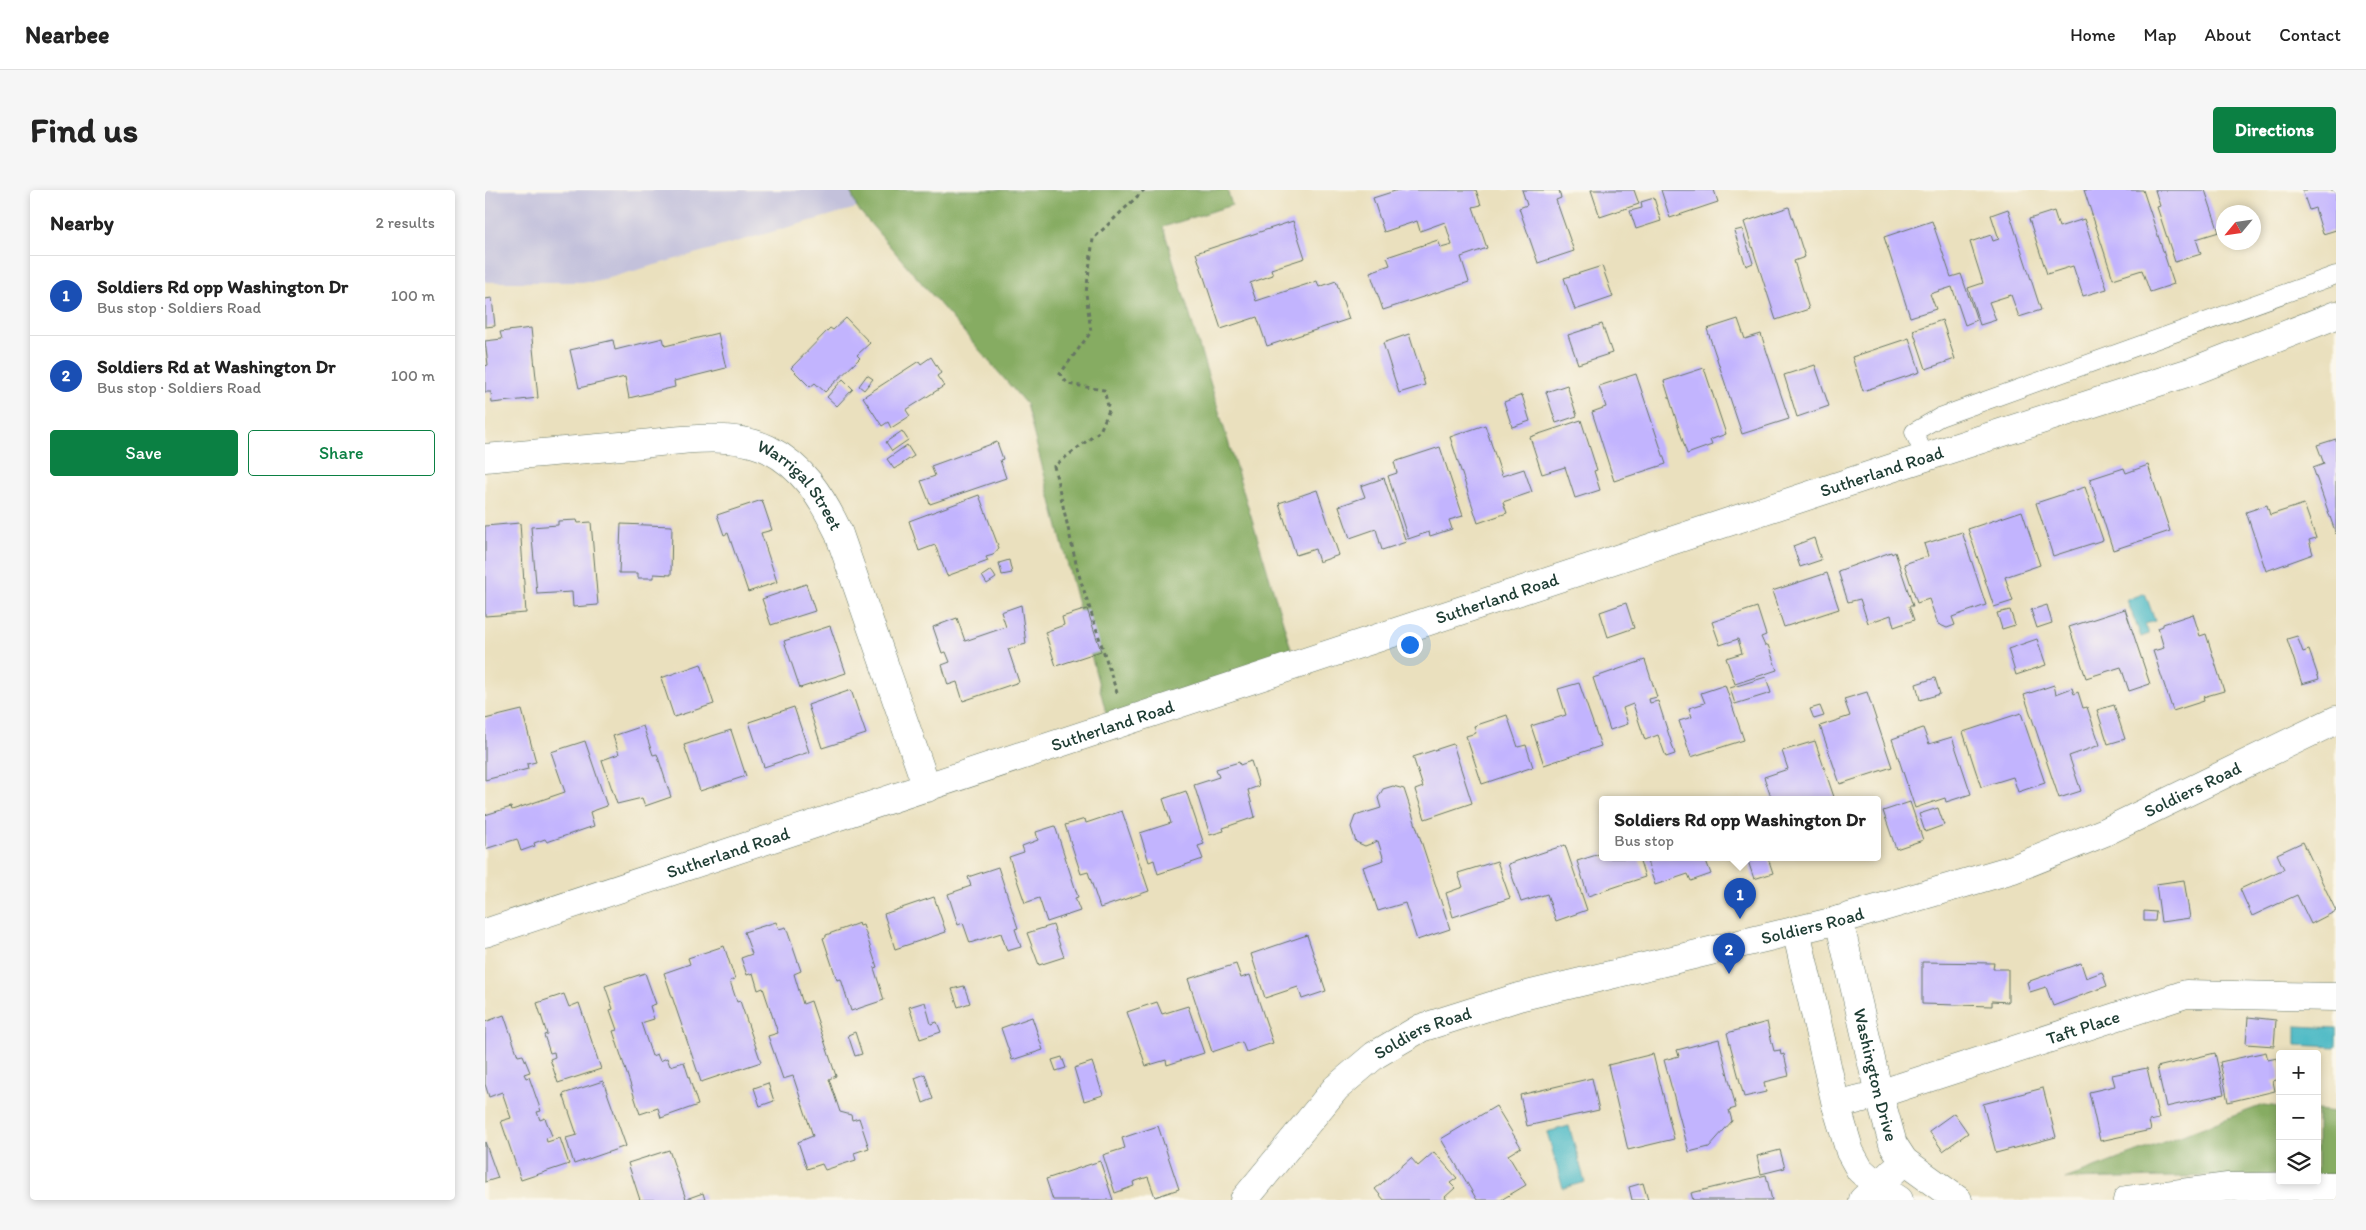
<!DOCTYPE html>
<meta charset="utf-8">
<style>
body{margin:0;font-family:Itim,sans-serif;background:#f6f6f6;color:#222}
.controls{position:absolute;right:15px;bottom:15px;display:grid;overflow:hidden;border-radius:5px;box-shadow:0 2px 8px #0003}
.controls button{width:45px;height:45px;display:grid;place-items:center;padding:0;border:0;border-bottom:1px solid #e0e0e0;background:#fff;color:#222;font:25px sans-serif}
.compass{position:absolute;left:1731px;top:15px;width:45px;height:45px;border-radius:50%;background:#fff;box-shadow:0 2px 8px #0003;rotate:241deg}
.you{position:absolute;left:924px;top:454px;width:18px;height:18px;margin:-12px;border:4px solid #fff;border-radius:50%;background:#1a73e8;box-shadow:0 0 0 8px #1a73e833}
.badge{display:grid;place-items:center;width:32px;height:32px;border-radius:50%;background:#0b8043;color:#fff;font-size:16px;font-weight:700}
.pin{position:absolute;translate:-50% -41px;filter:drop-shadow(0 1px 2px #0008)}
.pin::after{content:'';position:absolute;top:26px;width:18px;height:15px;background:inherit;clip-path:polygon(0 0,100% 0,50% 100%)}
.popup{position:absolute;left:1114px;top:606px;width:282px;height:65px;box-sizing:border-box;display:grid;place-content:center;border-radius:5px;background:#fff;filter:drop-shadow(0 1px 4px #0005);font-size:16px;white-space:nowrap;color:#767676}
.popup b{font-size:19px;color:#222}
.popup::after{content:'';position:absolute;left:50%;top:100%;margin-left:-10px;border:10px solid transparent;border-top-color:#fff}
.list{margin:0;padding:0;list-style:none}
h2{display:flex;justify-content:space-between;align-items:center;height:65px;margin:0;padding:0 20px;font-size:21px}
h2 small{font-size:16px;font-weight:400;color:#767676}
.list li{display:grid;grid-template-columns:32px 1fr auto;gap:15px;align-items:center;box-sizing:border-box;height:80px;padding:0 20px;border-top:1px solid #e0e0e0}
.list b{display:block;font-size:19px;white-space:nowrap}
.list p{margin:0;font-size:16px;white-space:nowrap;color:#767676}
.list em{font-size:16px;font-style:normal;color:#767676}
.actions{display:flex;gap:10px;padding:15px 20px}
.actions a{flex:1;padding:11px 0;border:1px solid #0b8043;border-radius:5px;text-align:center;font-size:18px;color:#0b8043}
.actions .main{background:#0b8043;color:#fff}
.icon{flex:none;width:28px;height:28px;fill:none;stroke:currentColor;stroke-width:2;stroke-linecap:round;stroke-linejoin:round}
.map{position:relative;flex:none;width:1851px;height:1010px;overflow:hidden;border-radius:5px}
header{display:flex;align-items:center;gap:30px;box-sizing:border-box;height:70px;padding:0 25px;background:#fff;border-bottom:1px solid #e0e0e0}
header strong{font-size:24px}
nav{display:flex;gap:28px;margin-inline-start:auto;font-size:18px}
.intro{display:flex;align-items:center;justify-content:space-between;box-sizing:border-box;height:120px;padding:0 30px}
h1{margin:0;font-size:35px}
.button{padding:12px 22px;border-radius:5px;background:#0b8043;color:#fff;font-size:18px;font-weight:700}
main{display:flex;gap:30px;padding:0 30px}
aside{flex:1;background:#fff;border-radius:5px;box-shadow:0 2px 8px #0003}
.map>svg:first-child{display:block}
</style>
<header>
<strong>Nearbee</strong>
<nav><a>Home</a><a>Map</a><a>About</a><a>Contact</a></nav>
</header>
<div class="intro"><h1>Find us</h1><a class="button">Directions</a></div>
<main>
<aside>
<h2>Nearby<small>2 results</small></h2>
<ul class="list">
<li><span class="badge" style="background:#1a4fb4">1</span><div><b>Soldiers Rd opp Washington Dr</b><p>Bus stop · Soldiers Road</p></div><em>100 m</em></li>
<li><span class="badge" style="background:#1a4fb4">2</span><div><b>Soldiers Rd at Washington Dr</b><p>Bus stop · Soldiers Road</p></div><em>100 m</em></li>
</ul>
<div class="actions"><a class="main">Save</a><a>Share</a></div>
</aside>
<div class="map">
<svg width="1851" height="1010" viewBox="0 0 1851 1010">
<rect width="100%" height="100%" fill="#fbf7ec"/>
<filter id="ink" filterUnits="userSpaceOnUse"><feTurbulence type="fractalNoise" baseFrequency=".02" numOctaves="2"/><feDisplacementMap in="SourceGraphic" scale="10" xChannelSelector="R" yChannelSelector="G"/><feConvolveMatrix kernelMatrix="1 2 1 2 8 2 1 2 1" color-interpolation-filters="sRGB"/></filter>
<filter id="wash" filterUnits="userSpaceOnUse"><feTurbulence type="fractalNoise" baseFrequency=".0096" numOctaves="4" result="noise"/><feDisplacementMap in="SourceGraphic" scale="20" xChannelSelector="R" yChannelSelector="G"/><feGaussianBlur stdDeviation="1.12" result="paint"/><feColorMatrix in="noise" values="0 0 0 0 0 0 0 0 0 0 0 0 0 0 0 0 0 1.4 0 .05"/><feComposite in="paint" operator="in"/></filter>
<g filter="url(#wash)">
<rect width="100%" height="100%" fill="#eae0be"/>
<polygon fill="#c3c1db" points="0,0 458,0 403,9 110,92 0,92"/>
<g fill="#86ac62" stroke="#52744b">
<polygon points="365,0 742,0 747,15 678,37 811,475 625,538 541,214 372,18"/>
<polygon points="1778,915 1795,917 1795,985 1580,989"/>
<polygon points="1832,920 1851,922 1851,984 1832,985"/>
</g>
<g fill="#4bb9c5" stroke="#357b7c">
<polygon points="1660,403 1670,431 1660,434 1664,444 1656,447 1642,410"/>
<polygon points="1811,836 1851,838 1851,857 1811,855"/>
<polygon points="1084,936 1100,992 1078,998 1062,942"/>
</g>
<g id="blocks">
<g fill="#c2b4fe">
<polygon points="913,0 991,0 996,15 988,17 1002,58 976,67 984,92 898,120 885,82 905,75 902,67 953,50 956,58 967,55 960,32 935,41 932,31 899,42 888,8"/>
<polygon points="1037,0 1074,0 1076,8 1071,10 1089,61 1053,73 1034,18 1042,15"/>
<polygon points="1106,0 1149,0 1154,14 1115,27"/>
<polygon points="1176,0 1229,0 1233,12 1185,28"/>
<polygon points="1599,0 1658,0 1689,94 1665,102 1657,80 1628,89"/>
<polygon points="1670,0 1720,0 1734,42 1711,49 1716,64 1690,72 1672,17 1675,16"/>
<polygon points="1817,0 1851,0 1851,40 1838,44 1830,18 1824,20"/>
<polygon points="1169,8 1176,31 1151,39 1145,21 1157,18 1156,12"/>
<polygon points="1304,17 1320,67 1309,71 1324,119 1291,130 1259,32"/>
<polygon points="1523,19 1556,120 1534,127 1526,105 1504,112 1511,130 1495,135 1483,98 1498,93 1485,52 1506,45 1508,51 1514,49 1506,25"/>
<polygon points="1569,21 1574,37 1599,29 1622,99 1598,106 1588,76 1562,84 1544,29"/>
<polygon points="808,31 820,68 786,79 788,85 765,93 771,111 832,91 834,97 851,91 864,129 782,156 772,127 736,139 711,63"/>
<polygon points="1447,31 1466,87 1476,84 1492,130 1480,135 1467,97 1445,104 1451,119 1425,127 1399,47"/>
<polygon points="1257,39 1268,73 1261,76 1249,41"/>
<polygon points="1117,76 1128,107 1090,120 1079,88"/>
<polygon points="7,108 10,136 0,137 0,109"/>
<polygon points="361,128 385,153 372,165 375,168 340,202 330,193 325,197 306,178 345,138 348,140"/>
<polygon points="1253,129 1260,149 1276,144 1304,229 1257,244 1222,139"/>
<polygon points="1457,130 1470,169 1441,179 1428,140"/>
<polygon points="1117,134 1127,163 1093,174 1083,145"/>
<polygon points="46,138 53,208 7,213 6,202 0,202 0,176 3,175 0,151 17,149 15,142"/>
<polygon points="233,143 241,178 189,191 190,197 144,208 140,187 94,198 85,160 128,150 130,160 178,148 180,156"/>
<polygon points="924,144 940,195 914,203 898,153"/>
<polygon points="1424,148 1435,182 1378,201 1367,167"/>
<polygon points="446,167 456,183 452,186 459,196 421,220 425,226 406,238 403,232 397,236 378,207 434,171 436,174"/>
<polygon points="1330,175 1344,216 1312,227 1299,185"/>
<polygon points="1219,178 1241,244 1225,250 1227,255 1202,264 1179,191"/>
<polygon points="1151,184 1181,274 1129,291 1107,222 1121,217 1114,196"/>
<polygon points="382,185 388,189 379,200 374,196"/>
<polygon points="358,189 368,199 352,216 342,207"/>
<polygon points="1082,195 1092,226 1071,233 1061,202"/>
<polygon points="1037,205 1045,231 1027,237 1019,212"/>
<polygon points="1096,230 1112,280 1109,281 1115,300 1090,308 1080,277 1057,284 1045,247"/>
<polygon points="1000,235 1017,286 1039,279 1047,302 1018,312 1022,323 993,333 965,247"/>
<polygon points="417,241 423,250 407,261 401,252"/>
<polygon points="1851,249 1851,344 1828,278 1839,274 1832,255"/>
<polygon points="512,252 518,269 515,270 521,288 445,314 436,291 450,286 446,276"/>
<polygon points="422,255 429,266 409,279 402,269"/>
<polygon points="955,257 978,326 964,330 967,339 945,346 944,342 923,349 903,286 912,283 909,272"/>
<polygon points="1663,275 1685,341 1628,360 1605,289 1639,278 1641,283"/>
<polygon points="899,288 921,352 897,360 891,339 865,348 854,316 880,307 876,296"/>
<polygon points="1600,297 1618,350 1568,366 1551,313"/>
<polygon points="832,300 854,365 834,372 830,359 811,365 794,313"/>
<polygon points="494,305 514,358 508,365 501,367 503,371 462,386 450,355 434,361 424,331"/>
<polygon points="277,310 287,340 276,343 292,392 263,402 243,343 239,345 232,325"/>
<polygon points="1819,314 1831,348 1824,350 1828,364 1781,381 1761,322 1782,315 1785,325"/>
<polygon points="1537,321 1555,375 1520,387 1528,411 1509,417 1483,339"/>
<polygon points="92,330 93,333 106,332 113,415 88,417 87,402 52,404 46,337 73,335 73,331"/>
<polygon points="35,333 41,423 0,426 0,336"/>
<polygon points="136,334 187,336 186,385 169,384 169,388 153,388 153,383 134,383"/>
<polygon points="1477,342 1501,415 1467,427 1470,435 1462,438 1453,434 1444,409 1432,413 1419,374 1443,366 1439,354"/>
<polygon points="1329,348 1336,370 1315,377 1308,356"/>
<polygon points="1406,362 1407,364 1410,362 1428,416 1424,416 1429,430 1409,437 1406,425 1383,433 1375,409 1363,412 1353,381"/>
<polygon points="524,370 527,383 517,385 514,373"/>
<polygon points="506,380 511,388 502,394 497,386"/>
<polygon points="1342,383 1354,419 1299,437 1287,401"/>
<polygon points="321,394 330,421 286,435 277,409"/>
<polygon points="1141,413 1149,438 1123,447 1115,422"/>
<polygon points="536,415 541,454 523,459 534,492 478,511 472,492 463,495 457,475 465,472 461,462 457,463 448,437 472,428 480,451 521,437 516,422"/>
<polygon points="1562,415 1567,433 1552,438 1546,420"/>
<polygon points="1272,417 1281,445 1276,447 1280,456 1283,455 1292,480 1250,494 1241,468 1257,463 1253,449 1235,455 1227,432"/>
<polygon points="602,419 616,461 571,476 560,442 579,435 577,427"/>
<polygon points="1640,419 1665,494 1644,501 1636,477 1601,488 1584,437"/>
<polygon points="1525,420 1530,435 1517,439 1512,423"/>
<polygon points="1708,424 1715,446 1721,444 1739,501 1718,507 1719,511 1688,521 1668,461 1679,458 1673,438 1678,436 1678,434"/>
<polygon points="345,436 361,483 315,498 299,451"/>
<polygon points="1812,446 1818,462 1824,460 1834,489 1817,494 1802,449"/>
<polygon points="1552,449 1561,475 1531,485 1523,459"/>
<polygon points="1160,470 1172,507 1164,509 1165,513 1173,511 1190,564 1181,567 1173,545 1160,550 1148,514 1138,518 1143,534 1125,540 1108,488"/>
<polygon points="216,474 229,514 189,527 176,488"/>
<polygon points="1281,487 1286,503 1250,514 1245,498"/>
<polygon points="1450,488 1455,504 1435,510 1431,494"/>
<polygon points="1094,493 1116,556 1059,575 1046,536 1081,525 1073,499"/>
<polygon points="1240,495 1259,550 1206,567 1194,531 1207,527 1204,518 1220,513 1216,503"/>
<polygon points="1569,495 1571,504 1587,498 1589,504 1593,502 1598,518 1602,517 1615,555 1584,566 1596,601 1574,608 1539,505"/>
<polygon points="366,500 381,544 337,558 323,515"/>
<polygon points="1382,502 1407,577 1355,594 1335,536 1365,526 1359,509"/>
<polygon points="1629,515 1640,549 1623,554 1612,520"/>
<polygon points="1335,516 1339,526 1329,529 1325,519"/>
<polygon points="309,517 324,562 279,577 264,532"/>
<polygon points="37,520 51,572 42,574 43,579 0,590 0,529"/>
<polygon points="1536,523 1560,593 1533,602 1528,587 1496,597 1478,542"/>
<polygon points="1022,525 1033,557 1041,555 1048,577 997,594 981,546 991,543 989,536"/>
<polygon points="158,536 168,565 172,564 186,607 160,616 157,608 132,614 117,570 134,564 128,546"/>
<polygon points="1438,538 1444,554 1467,547 1486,604 1461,612 1460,608 1430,618 1407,549"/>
<polygon points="246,540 261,586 215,601 199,555"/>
<polygon points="100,551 122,616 105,622 109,636 62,652 60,649 49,653 50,656 36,661 32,649 0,659 0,625 26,617 27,620 80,602 66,562"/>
<polygon points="1330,551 1350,610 1287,610 1279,587 1303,579 1297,561"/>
<polygon points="968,554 987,613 940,629 930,600 938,597 928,567"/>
<polygon points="766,571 774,596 763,600 770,627 738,638 739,641 725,645 709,595 734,587 731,579 754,572 755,575"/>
<polygon points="908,596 919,599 965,739 932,750 920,713 893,721 878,677 899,670 893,651 880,656 871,652 866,637 870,626 896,618 893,608 898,599"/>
<polygon points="701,601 719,654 713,656 718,669 673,684 669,670 664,672 655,643 686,633 678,609"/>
<polygon points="1425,612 1438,650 1411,659 1398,621"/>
<polygon points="1453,618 1459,635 1440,642 1434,624"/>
<polygon points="637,621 664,701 615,718 603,682 596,684 580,635 600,629 601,633"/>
<polygon points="570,636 593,707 590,708 595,721 562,732 554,708 540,713 524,667 539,662 537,656 553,650 551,642"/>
<polygon points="1818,652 1851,721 1826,734 1812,705 1767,726 1755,699 1799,679 1792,664"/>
<polygon points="1080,655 1102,720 1071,731 1062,704 1036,712 1023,674"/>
<polygon points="1118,663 1118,668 1154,668 1160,687 1103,706 1092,671"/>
<polygon points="1161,668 1220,668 1226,684 1206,691 1203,684 1170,695"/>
<polygon points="1262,668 1283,668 1288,683 1269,689"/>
<polygon points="1012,671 1025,708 968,727 961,703 978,697 973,683"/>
<polygon points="513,677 533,738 530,739 536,757 522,761 516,743 485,753 478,733 473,735 463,704 486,696 483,687"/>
<polygon points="1699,690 1705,728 1676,732 1671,694"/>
<polygon points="449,707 461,742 410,759 399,724"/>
<polygon points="1659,721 1671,722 1670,731 1659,731"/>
<polygon points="291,732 294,739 301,737 316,781 309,784 318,814 326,811 351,886 344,889 355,922 366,925 367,930 374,928 384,958 369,963 371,970 340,980 337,974 322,979 313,952 328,946 308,886 298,889 283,846 293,843 278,798 273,800 268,783 262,785 256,768 267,764 259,742"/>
<polygon points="374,733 375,736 378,735 392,777 389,778 399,810 366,821 356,789 352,790 338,748 341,747 341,745"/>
<polygon points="568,735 579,767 554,775 542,743"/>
<polygon points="822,745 841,801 817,809 813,797 780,808 766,764"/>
<polygon points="239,756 250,789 245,791 252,812 255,811 276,872 216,892 179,783 205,774 203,768"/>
<polygon points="1437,772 1509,773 1508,779 1523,779 1523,812 1507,811 1507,816 1437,814"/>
<polygon points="1596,773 1601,788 1617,782 1622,796 1568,816 1561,797 1545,802 1542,792"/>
<polygon points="751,774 756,788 765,785 788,853 761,862 757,852 727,862 703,789"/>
<polygon points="160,783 171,814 165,816 169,829 156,833 167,866 172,864 175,871 182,868 185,876 199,872 213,915 176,928 173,918 155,924 128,841 132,840 125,820 128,819 120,796"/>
<polygon points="479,796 485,813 473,817 467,799"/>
<polygon points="79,804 84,817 94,813 116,879 73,893 65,869 70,867 69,862 65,863 59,845 62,844 52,813"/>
<polygon points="440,812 446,834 452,832 456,842 435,849 424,817"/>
<polygon points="672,812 677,824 703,816 719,863 682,875 681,870 661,876 642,822"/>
<polygon points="19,825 33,866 38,865 45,882 39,884 41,888 44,887 56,921 52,922 55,930 60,928 67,946 61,948 62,952 75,948 84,974 36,990 16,931 26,928 17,902 4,907 0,894 0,832"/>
<polygon points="547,827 558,860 527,870 516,838"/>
<polygon points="1763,827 1791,830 1789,856 1761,854"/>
<polygon points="1282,832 1289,861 1295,860 1296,865 1299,864 1304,886 1279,892 1281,902 1259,907 1242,843"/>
<polygon points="370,842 377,864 370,866 363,845"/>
<polygon points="1234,849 1251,918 1244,920 1247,931 1224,957 1204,962 1179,870 1194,866 1192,860"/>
<polygon points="1781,862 1783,870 1792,868 1795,889 1788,891 1790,901 1743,912 1735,872"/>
<polygon points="1730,863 1739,904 1681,917 1672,877"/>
<polygon points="1168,864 1189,949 1143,960 1123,875"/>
<polygon points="577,867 581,878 571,881 567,870"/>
<polygon points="607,872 618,905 599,911 589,878"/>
<polygon points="1662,878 1674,929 1664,931 1666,940 1615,951 1604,902 1630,896 1627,885"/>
<polygon points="440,884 448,909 438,913 430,888"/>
<polygon points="1107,888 1114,920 1042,936 1035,905"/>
<polygon points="118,891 141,956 89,974 81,948 92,945 78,904"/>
<polygon points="283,893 289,911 275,916 269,898"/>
<polygon points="1558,898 1571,947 1511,963 1498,914"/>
<polygon points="1011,916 1036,957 1023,965 1041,995 1016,1010 992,1010 956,949"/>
<polygon points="1469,923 1483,943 1458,961 1444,941"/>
<polygon points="673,936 694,999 670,1007 663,987 648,992 649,996 630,1003 618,965 640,958 637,948"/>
<polygon points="0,952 13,988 0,992"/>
<polygon points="184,960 201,1009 218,1003 220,1010 155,1010 143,973"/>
<polygon points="1295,960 1300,978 1276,984 1272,966"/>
<polygon points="949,962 972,988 965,993 970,998 960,1007 962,1010 899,1010 890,999 926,968 933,976"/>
<polygon points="615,971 628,1010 568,1010 561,989"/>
<polygon points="1281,985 1287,1010 1208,1010 1206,1003"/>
<polygon points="1158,993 1163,1010 1147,1010 1144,997"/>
</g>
</g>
</g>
<g filter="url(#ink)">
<use href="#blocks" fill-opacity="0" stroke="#667664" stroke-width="1"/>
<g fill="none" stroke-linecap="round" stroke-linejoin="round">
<g stroke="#667664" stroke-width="19">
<polyline id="service" points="1440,267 1429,242 1455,227 1851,85"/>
</g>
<g stroke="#667664" stroke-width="29">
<g id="minor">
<path id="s1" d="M 0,268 C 45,264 91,260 136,256 C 180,253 242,239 283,259 C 318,277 336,306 353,341 L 442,598"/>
<path id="s2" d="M 0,743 L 1410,277 L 1708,181 L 1851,125"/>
<path id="s3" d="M 1351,915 L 1394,904 L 1701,804 L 1851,807"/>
<polyline points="1378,1010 1419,971"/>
</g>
</g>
<g stroke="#667664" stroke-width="29">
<g id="tertiary">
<path id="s4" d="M 1354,730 L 1394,904 L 1408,954 L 1419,971 L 1473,1010"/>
<polyline points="1311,740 1351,915 1365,962 1375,980 1393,996 1414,1010"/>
<path id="s5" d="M 759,1010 L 851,898 L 890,865 L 936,838 L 1034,807 L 1354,730 L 1528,679 L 1620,642 L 1851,530"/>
<polyline points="1642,1010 1743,997 1851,996"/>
</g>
</g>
<polyline stroke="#667664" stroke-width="3" stroke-dasharray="4 4" stroke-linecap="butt" points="632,503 593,382 569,276 615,241 624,220 619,200 583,194 575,184 606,142 601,103 608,49 659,0"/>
<use href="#service" stroke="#fff" stroke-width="18"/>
<use href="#minor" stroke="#fff" stroke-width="28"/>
<use href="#tertiary" stroke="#fff" stroke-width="28"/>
</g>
</g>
<g text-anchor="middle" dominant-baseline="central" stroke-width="4" stroke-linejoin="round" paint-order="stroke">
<g font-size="18" fill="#1f3d34" stroke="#fbf7ec">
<text stroke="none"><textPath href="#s2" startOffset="1471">Sutherland Road</textPath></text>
<text stroke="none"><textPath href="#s1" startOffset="334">Warrigal Street</textPath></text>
<text stroke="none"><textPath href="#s2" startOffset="1066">Sutherland Road</textPath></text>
<text stroke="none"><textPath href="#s2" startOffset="661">Sutherland Road</textPath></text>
<text stroke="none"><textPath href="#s5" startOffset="1059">Soldiers Road</textPath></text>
<text stroke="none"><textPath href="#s2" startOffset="256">Sutherland Road</textPath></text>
<text stroke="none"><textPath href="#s5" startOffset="654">Soldiers Road</textPath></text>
<text stroke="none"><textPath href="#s3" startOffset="259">Taft Place</textPath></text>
<text stroke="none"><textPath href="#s5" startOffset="249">Soldiers Road</textPath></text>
<text stroke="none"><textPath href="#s4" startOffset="159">Washington Drive</textPath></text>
</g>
</g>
</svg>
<div class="controls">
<button>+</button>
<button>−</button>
<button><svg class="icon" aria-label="layers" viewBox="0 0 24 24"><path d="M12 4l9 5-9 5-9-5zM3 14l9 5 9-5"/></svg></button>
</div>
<svg class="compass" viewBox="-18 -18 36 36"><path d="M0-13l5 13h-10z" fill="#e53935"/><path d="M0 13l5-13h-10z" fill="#767676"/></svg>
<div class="you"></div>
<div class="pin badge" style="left:1255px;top:729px;background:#1a4fb4">1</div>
<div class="popup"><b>Soldiers Rd opp Washington Dr</b>Bus stop</div>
<div class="pin badge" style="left:1244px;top:784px;background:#1a4fb4">2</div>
</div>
</main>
